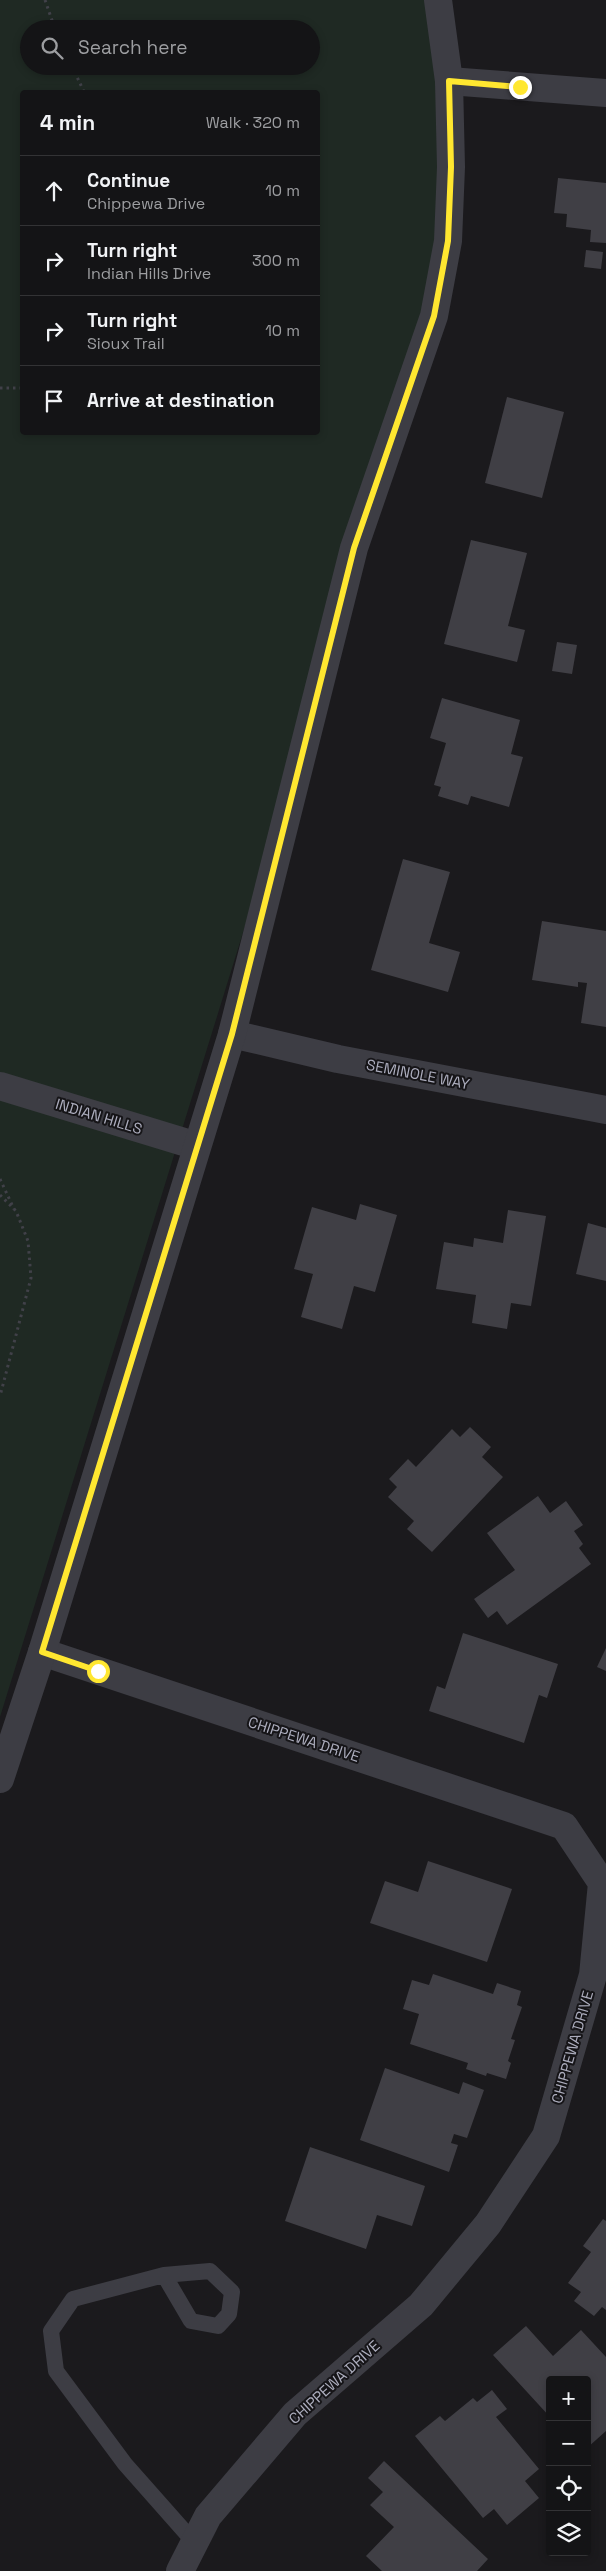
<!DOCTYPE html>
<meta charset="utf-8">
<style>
body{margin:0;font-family:"Space Grotesk",sans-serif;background:#212123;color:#f1f3f6}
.controls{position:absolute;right:15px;bottom:15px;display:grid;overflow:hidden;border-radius:5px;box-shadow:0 2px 8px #0003}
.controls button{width:45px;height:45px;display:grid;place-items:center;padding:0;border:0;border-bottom:1px solid #333335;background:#141416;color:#f1f3f6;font:25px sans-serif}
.stop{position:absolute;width:15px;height:15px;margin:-11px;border:4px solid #ffe730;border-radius:50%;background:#fff}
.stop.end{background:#ffe730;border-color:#fff;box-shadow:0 1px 5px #0008}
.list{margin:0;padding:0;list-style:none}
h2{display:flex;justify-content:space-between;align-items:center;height:65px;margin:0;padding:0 20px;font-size:21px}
h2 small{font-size:16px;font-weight:400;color:#9d9ea1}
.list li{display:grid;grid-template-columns:32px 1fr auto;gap:15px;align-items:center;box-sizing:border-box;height:70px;padding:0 20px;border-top:1px solid #333335}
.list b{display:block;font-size:19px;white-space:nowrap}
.list p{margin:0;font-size:16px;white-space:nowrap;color:#9d9ea1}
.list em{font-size:16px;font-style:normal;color:#9d9ea1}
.icon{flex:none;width:28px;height:28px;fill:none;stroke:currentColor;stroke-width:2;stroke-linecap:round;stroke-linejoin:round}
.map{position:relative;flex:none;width:606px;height:2571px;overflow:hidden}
.search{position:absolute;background:#141416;box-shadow:0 2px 8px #0003;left:20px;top:20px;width:300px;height:55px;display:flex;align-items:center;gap:12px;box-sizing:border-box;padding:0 18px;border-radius:28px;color:#9d9ea1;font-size:19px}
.panel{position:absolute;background:#141416;box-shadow:0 2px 8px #0003;left:20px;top:90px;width:300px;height:345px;border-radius:5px}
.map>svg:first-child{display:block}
</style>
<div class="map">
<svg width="606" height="2571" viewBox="0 0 606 2571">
<rect width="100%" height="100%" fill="#1b1a1d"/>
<path fill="#1f2923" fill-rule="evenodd" d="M 0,0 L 440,0 L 449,81 L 434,316 L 0,1717 ZM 29,29 L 311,29 L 311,66 L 29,66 ZM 22,92 L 318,92 L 318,432 L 22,432 Z"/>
<g fill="#403f45">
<polygon points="558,178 606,183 606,243 590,242 591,230 566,227 567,214 554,213"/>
<polygon points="586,250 603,252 601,269 584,267"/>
<polygon points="507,397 564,412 542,498 485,483"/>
<polygon points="471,540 527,553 508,626 525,630 517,662 444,644"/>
<polygon points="557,642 577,645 572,674 552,671"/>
<polygon points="442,698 520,720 511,754 523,757 509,807 471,796 468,805 438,796 441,787 434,785 446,743 430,738"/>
<polygon points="403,859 450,872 429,943 460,952 448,992 371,970"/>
<polygon points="542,921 606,931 606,1027 581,1023 587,983 578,982 578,987 532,980"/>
<polygon points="360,1204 397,1215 375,1292 354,1286 342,1329 301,1317 313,1274 294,1269 312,1207 356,1220"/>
<polygon points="508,1210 546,1216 531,1306 511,1303 507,1329 472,1323 476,1295 436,1289 444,1242 473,1247 474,1238 503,1243"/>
<polygon points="588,1223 606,1228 606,1281 576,1274"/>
<polygon points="470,1427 491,1447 482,1457 503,1477 432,1552 407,1529 414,1521 388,1497 397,1487 389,1479 408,1459 416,1467 452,1429 460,1437"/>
<polygon points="538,1496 550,1513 566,1501 583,1525 574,1531 583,1544 579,1548 591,1564 507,1625 497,1611 488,1618 474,1599 515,1570 487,1533"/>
<polygon points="463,1633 558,1664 547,1698 539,1695 524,1743 429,1711 437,1686 445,1689"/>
<polygon points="606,1648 606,1671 597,1667"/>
<polygon points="428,1861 512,1889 487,1962 370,1923 385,1881 418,1892"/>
<polygon points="433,1974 493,1994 497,1983 521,1991 517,2005 522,2007 511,2039 515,2040 508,2061 511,2063 506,2079 487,2073 486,2076 466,2069 468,2063 410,2044 419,2014 403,2009 412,1980 429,1985"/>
<polygon points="385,2068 459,2094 463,2082 484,2090 467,2138 454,2134 451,2143 458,2145 449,2172 360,2140"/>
<polygon points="310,2147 425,2186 412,2226 377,2215 366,2249 285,2221"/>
<polygon points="603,2219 606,2221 606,2310 602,2307 594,2316 574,2301 581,2292 568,2283 591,2252 583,2246"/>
<polygon points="526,2326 553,2356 581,2330 606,2357 606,2431 587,2448 587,2380 550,2380 550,2417 493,2355"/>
<polygon points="492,2390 507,2409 496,2417 539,2469 525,2481 539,2498 507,2525 494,2509 483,2518 415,2436 440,2416 445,2421 473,2398 477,2402"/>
<polygon points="384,2461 488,2559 477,2571 382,2571 366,2556 394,2527 370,2505 383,2492 368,2478"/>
</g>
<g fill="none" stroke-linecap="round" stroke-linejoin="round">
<g stroke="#414149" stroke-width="3" stroke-dasharray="2.5 4" stroke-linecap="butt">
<polyline points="45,0 55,29"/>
<polyline points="72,66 84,92"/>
<polyline points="0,388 22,388"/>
<polyline points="0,1179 14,1209"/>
<polyline points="0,1195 16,1211 28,1241 31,1278 0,1396"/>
</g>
<polyline stroke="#3d3d44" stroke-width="16" points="164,2275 191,2321 218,2326 229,2314 232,2292 210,2271 164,2275 73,2299 51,2331 56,2371 125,2464 194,2542"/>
<g stroke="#3d3d44" stroke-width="28">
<polyline points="449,81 606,93"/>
<polyline points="232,1034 338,1059 606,1110"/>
<polyline points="0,1086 197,1146"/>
<polyline points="42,1652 564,1826 602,1883 593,1975 546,2136 488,2224 421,2305 295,2414 208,2516 180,2571"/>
<polyline points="0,1779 42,1652 232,1034 354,548 434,316 448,241 451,167 449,81 438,0"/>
</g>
</g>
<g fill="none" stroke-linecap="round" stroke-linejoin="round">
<polyline stroke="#ffe730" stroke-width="6" points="98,1671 42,1652 232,1034 354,548 434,316 448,241 451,167 449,81 520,87"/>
</g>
<g text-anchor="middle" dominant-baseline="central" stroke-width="4" stroke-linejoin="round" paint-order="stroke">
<g font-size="15" fill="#acadbd" stroke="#161518">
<text transform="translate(418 1074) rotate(11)">SEMINOLE WAY</text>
<text transform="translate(99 1116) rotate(17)">INDIAN HILLS</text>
<text transform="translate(304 1739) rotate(18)">CHIPPEWA DRIVE</text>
<text transform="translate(572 2047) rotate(-74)">CHIPPEWA DRIVE</text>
<text transform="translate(334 2382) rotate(-42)">CHIPPEWA DRIVE</text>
</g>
</g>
</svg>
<div class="controls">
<button>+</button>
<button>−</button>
<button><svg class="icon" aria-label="locate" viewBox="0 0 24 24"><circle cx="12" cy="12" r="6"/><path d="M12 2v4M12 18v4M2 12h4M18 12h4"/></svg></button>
<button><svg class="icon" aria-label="layers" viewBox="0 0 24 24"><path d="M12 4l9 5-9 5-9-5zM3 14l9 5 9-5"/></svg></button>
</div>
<div class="stop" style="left:98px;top:1671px"></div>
<div class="stop end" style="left:520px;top:87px"></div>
<div class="search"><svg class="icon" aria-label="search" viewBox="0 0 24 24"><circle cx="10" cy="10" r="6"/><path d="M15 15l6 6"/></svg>Search here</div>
<section class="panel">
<h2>4 min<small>Walk · 320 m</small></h2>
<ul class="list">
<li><svg class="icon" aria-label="ahead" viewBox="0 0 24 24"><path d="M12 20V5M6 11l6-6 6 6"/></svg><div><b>Continue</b><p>Chippewa Drive</p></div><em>10 m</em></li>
<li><svg class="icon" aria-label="right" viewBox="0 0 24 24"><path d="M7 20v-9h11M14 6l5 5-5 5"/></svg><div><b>Turn right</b><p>Indian Hills Drive</p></div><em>300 m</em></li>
<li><svg class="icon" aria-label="right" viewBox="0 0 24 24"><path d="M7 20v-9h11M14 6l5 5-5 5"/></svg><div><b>Turn right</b><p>Sioux Trail</p></div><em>10 m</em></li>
<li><svg class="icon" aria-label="arrive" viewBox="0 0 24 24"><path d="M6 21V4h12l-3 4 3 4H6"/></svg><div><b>Arrive at destination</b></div></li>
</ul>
</section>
</div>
